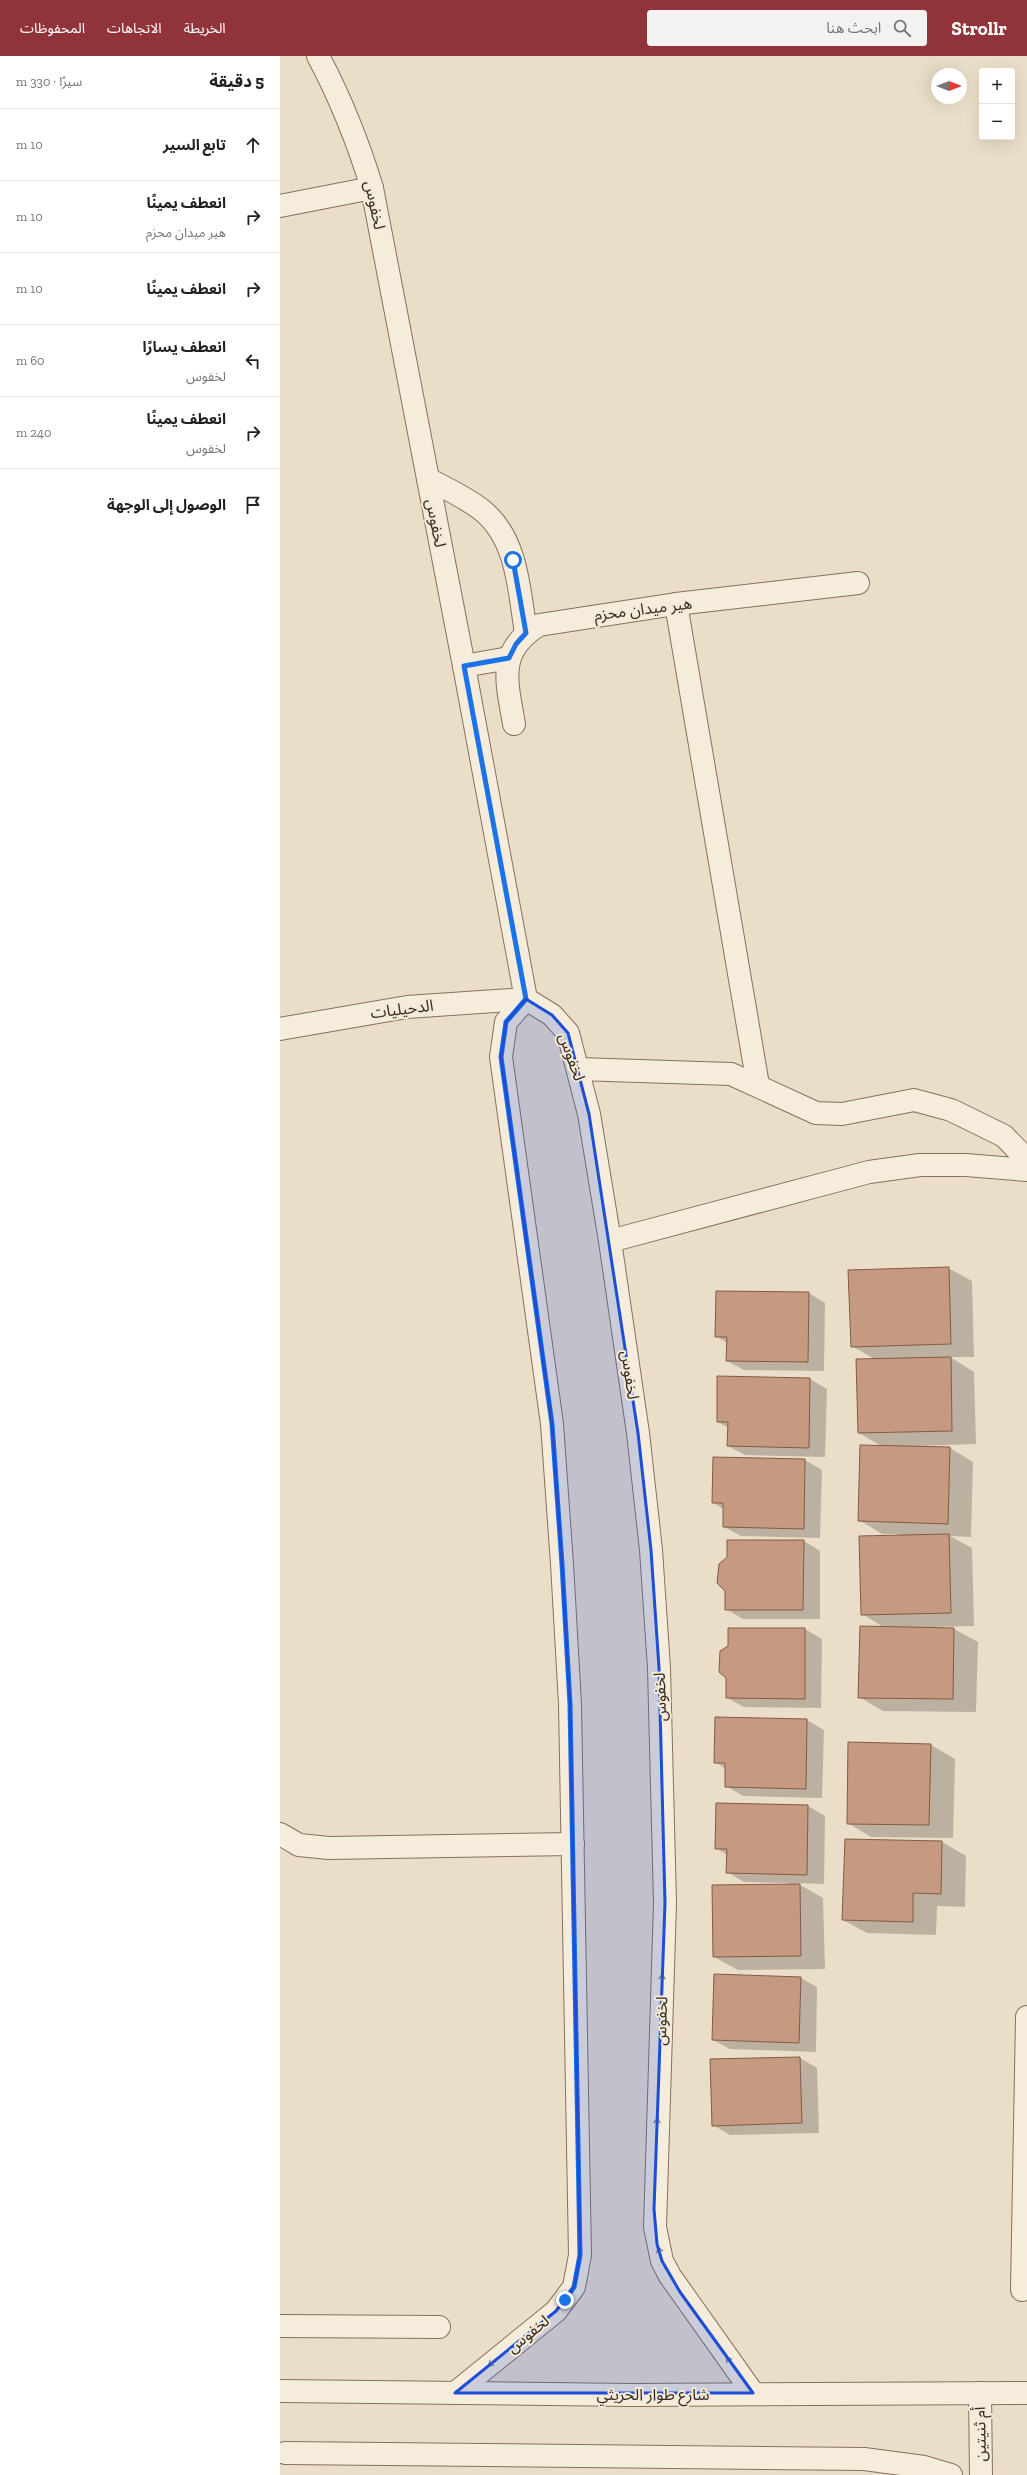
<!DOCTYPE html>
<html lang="ar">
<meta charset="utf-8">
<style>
body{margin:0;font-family:"Zilla Slab","Noto Sans Arabic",serif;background:#f2f2f2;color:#222;direction:rtl}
.controls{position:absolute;right:12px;top:12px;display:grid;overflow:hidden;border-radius:4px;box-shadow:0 4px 16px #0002}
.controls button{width:36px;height:36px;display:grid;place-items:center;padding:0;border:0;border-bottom:1px solid #e0e0e0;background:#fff;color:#222;font:20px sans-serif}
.compass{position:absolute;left:651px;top:12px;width:36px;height:36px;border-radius:50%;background:#fff;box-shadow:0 4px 16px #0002;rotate:90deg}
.stop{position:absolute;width:12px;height:12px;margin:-9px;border:3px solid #1a73e8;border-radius:50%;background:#fff}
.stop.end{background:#1a73e8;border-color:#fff;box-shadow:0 1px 4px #0008}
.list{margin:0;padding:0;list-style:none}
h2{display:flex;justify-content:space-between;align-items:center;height:52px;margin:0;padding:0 16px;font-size:17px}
h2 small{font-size:13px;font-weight:400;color:#767676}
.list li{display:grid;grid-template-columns:26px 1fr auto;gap:12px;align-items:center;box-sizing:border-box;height:72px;padding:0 16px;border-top:1px solid #e0e0e0}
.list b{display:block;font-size:15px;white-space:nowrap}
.list p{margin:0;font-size:13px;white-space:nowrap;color:#767676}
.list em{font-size:13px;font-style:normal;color:#767676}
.icon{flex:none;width:22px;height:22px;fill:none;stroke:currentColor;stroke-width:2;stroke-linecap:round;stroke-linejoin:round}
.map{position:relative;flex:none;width:747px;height:2419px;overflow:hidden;direction:ltr}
header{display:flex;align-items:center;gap:24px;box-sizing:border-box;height:56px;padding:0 20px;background:#90333b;color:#fff}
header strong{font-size:19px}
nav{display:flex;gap:22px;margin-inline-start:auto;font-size:14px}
.search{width:280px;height:36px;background:#f2f2f2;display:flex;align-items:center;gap:10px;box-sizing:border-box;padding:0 14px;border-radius:4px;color:#767676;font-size:15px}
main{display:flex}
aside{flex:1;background:#fff}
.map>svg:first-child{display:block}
</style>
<header>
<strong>Strollr</strong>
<div class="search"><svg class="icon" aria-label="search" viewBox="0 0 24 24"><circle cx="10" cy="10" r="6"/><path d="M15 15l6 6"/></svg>ابحث هنا</div>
<nav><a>الخريطة</a><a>الاتجاهات</a><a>المحفوظات</a></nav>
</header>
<main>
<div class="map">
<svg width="747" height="2419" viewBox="0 0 747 2419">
<rect width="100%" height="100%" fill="#ebdec8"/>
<g fill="#0003">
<polygon points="668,1212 692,1225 694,1301 670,1301 694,1316 696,1388 636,1390 636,1391 670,1392 693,1406 691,1481 670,1480 692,1492 694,1570 654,1571 654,1572 674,1573 698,1586 696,1656 603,1655 579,1641 605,1572 582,1558 618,1478 602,1478 579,1464 603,1391 579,1377 596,1304 572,1290"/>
<polygon points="529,1237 545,1247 544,1315 464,1314 447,1305 447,1287 436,1280"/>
<polygon points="530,1323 547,1333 545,1401 465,1399 448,1390 449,1372 438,1366"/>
<polygon points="525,1404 542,1414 540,1482 461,1480 444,1471 444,1453 433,1447"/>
<polygon points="524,1485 540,1495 540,1563 463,1563 446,1553 446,1534"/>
<polygon points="525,1573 542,1583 541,1652 464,1651 447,1642 447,1622"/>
<polygon points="527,1664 544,1674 542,1742 463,1740 446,1730 446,1713 435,1706"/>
<polygon points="569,1687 651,1689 675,1703 673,1782 591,1781 568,1767"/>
<polygon points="528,1750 545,1760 544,1828 517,1827 543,1842 545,1913 458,1914 434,1901 509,1827 464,1826 447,1816 447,1799 436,1792"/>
<polygon points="566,1784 662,1786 686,1800 685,1851 657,1850 656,1879 587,1877 563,1864"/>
<polygon points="521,1922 537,1931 536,1996 450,1993 433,1984"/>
<polygon points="520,2002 537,2012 539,2077 450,2079 433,2069"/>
</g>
<g fill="#c69981" stroke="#835a46">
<polygon points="669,1211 671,1288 571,1291 568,1214"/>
<polygon points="436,1235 529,1236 528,1306 446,1305 447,1281 435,1281"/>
<polygon points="671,1301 672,1375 578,1377 576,1303"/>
<polygon points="437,1320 530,1322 529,1392 447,1390 448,1366 437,1366"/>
<polygon points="580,1389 670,1391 668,1468 578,1465"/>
<polygon points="433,1401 525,1403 524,1473 443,1471 443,1447 432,1447"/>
<polygon points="669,1478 671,1557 581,1559 579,1480"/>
<polygon points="447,1484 524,1484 523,1554 445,1554 445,1535 437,1527 439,1508 447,1501"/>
<polygon points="580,1570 674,1572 673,1643 578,1642"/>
<polygon points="448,1572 525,1572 525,1643 446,1642 446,1622 439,1616 440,1595 448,1590"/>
<polygon points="435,1661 527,1663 526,1733 445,1731 445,1707 434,1707"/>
<polygon points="568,1686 651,1688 649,1769 567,1768"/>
<polygon points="436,1747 528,1749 527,1819 446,1817 447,1793 435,1793"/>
<polygon points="565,1783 662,1785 661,1838 633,1837 633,1866 562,1864"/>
<polygon points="520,1828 521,1900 433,1901 432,1829"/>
<polygon points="434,1918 521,1921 519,1987 432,1984"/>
<polygon points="520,2001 522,2067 432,2070 430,2003"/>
</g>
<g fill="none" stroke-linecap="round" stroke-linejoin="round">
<g stroke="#86705e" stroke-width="24">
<g id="minor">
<path d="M 38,0 C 61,43 78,86 92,132 L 184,610 L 246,943 L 272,959 L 288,977 L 309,1058 L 330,1185 L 358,1377 L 371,1494 L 379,1612 L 385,1847 L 375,2171 L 382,2205 L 390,2220 L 473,2337"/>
<polyline points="0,150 92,132"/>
<path d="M 148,423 C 167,433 187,442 203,455 C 238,484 239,535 246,577"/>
<polyline points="396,548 478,1029"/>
<polyline points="184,610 229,602"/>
<path d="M 234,668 C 227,626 216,595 259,569 L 396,548 L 578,527"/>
<polyline points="0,973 127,951 246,943"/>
<polyline points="298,1013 451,1018 536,1057 562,1058 634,1044 671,1054 724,1080 747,1104"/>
<polyline points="330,1185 589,1116 640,1109 686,1109 747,1114"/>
<polyline points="0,1778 19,1789 49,1792 293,1788"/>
<polyline points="742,2234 747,1961"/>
<polyline points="0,2270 159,2271"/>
<polyline points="0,2335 351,2339 747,2337"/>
<polyline points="175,2337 276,2255 294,2231 300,2199 290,1648 282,1508 272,1368 221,1001 226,966 246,943"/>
<polyline points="700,2337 701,2419"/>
<polyline points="5,2397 584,2403 644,2411 671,2419"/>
</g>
</g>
<use href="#minor" stroke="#f6ecdb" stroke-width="22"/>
</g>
<defs><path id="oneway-shaft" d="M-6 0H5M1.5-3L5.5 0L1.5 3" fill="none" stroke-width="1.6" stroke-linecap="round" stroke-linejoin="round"/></defs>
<g stroke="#968b7e">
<use href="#oneway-shaft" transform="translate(382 1924) rotate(-88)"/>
<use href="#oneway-shaft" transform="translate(377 2068) rotate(-88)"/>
<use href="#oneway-shaft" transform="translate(380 2197) rotate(-106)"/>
<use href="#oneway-shaft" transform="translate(213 2306) rotate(141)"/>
<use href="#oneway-shaft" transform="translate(450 2306) rotate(-126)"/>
</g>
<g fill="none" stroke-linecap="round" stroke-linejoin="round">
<polyline stroke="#1a73e8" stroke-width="5" points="233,504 246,577 236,588 229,602 184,610 246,943 226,966 221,1001 272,1368 282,1508 290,1648 300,2199 294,2231 285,2244"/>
</g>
<path fill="#1d4ed8" fill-opacity="0.2" stroke="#1d4ed8" stroke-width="3" stroke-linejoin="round" d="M 246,943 L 272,959 L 288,977 L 309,1058 L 358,1377 L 371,1494 L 379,1612 L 385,1847 L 374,2153 L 377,2188 L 382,2205 L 400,2236 L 473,2337 L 175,2337 L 276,2255 L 294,2231 L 300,2199 L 290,1648 L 282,1508 L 272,1368 L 221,1001 L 226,966 Z"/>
<g text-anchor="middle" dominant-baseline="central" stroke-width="4" stroke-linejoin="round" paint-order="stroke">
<g font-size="16" fill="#372a21" stroke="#f3e9d7">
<text transform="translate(95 149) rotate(78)">لخفوس</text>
<text transform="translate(156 467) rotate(79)">لخفوس</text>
<text transform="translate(363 553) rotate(-7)">هير ميدان محزم</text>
<text transform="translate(122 953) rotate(-7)">الدحيليات</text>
<text transform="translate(292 1001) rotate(71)">لخفوس</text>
<text transform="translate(350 1319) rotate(82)">لخفوس</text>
<text transform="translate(380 1641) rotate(-92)">لخفوس</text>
<text transform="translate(381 1965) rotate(-88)">لخفوس</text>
<text transform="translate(248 2278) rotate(-39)">لخفوس</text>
<text x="373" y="2338">شارع طوار الحريثي</text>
<text transform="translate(700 2378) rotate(-91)">أم ثنيتين</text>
</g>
</g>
</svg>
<div class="controls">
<button>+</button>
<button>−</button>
</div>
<svg class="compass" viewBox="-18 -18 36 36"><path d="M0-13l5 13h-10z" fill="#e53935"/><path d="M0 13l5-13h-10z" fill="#767676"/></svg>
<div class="stop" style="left:233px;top:504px"></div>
<div class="stop end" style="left:285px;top:2244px"></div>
</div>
<aside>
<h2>5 دقيقة<small>سيرًا · 330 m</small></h2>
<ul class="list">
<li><svg class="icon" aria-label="ahead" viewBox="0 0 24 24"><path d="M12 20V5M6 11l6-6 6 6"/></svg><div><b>تابع السير</b></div><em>10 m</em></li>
<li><svg class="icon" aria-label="right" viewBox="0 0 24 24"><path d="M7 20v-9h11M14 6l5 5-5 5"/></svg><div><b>انعطف يمينًا</b><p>هير ميدان محزم</p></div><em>10 m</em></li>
<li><svg class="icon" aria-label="right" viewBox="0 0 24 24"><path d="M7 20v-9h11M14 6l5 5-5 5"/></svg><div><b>انعطف يمينًا</b></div><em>10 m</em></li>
<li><svg class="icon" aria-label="left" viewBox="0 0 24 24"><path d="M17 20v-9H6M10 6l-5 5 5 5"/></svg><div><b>انعطف يسارًا</b><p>لخفوس</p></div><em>60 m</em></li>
<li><svg class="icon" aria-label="right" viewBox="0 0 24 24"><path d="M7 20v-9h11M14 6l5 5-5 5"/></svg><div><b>انعطف يمينًا</b><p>لخفوس</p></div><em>240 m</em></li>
<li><svg class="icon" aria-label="arrive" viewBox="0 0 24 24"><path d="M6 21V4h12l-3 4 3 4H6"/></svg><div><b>الوصول إلى الوجهة</b></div></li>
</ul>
</aside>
</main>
